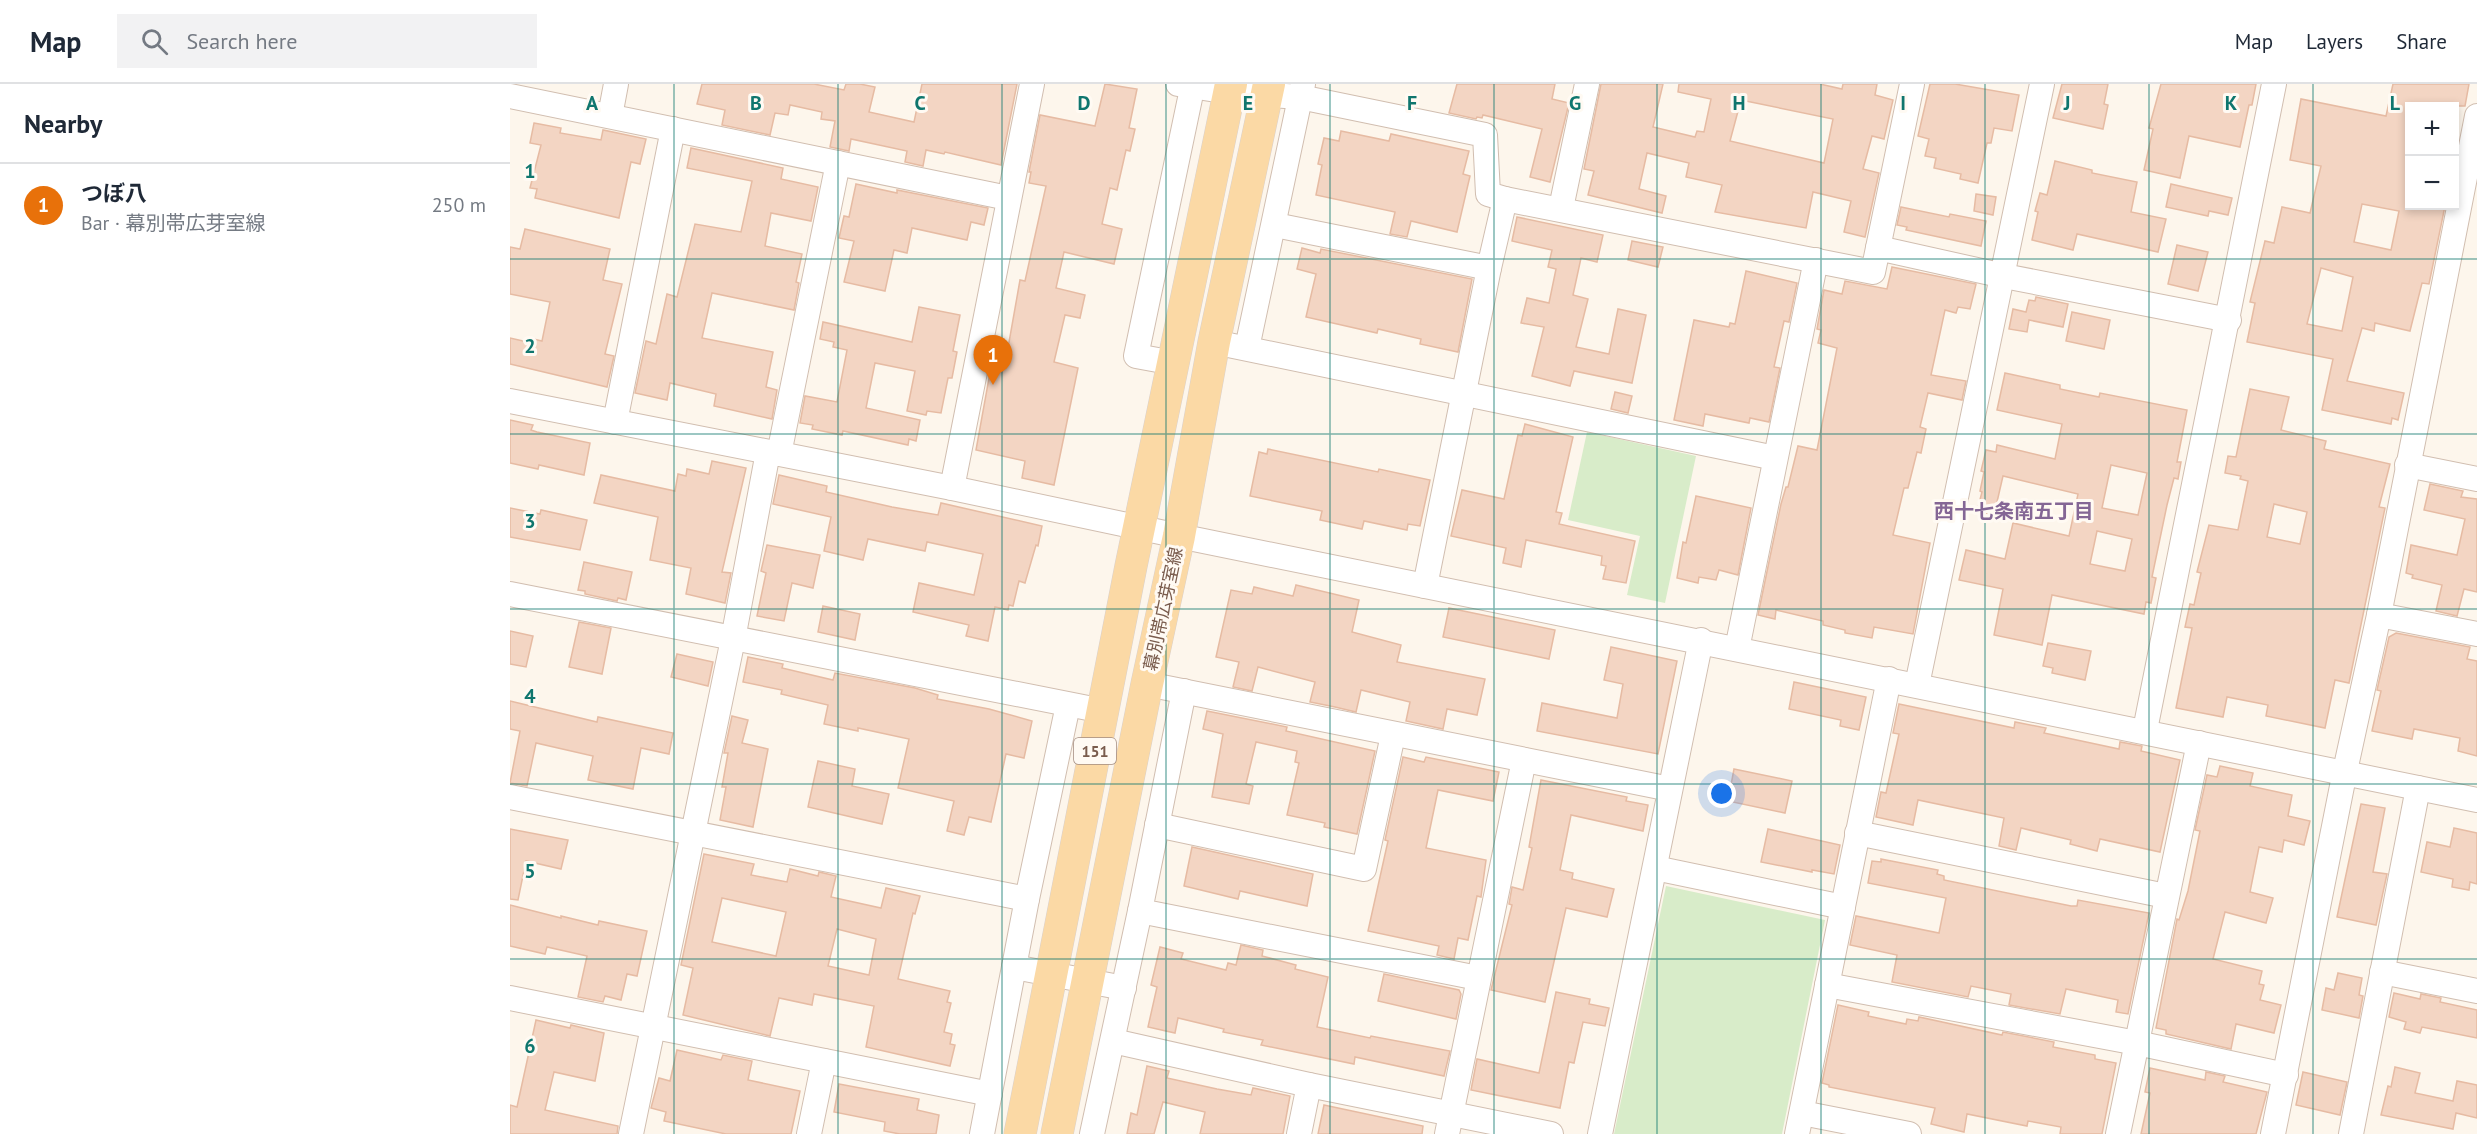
<!DOCTYPE html>
<meta charset="utf-8">
<style>
body{margin:0;font-family:"PT Sans","Noto Sans JP",sans-serif;background:#f2f2f3;color:#1f2937}
.controls{position:absolute;right:18px;top:18px;display:grid;overflow:hidden;border-radius:0px;box-shadow:0 3px 9px #0003}
.controls button{width:54px;height:54px;display:grid;place-items:center;padding:0;border:0;border-bottom:2px solid #e0e1e3;background:#fff;color:#1f2937;font:30px sans-serif}
.you{position:absolute;left:1212px;top:710px;width:21px;height:21px;margin:-15px;border:4px solid #fff;border-radius:50%;background:#1a73e8;box-shadow:0 0 0 9px #1a73e833}
.badge{display:grid;place-items:center;width:39px;height:39px;border-radius:50%;background:#ea580c;color:#fff;font-size:20px;font-weight:700}
.pin{position:absolute;translate:-50% -50px;filter:drop-shadow(0 2px 3px #0008)}
.pin::after{content:'';position:absolute;top:32px;width:21px;height:18px;background:inherit;clip-path:polygon(0 0,100% 0,50% 100%)}
.list{margin:0;padding:0;list-style:none}
h2{display:flex;justify-content:space-between;align-items:center;height:78px;margin:0;padding:0 24px;font-size:26px}
h2 small{font-size:20px;font-weight:400;color:#747a83}
.list li{display:grid;grid-template-columns:39px 1fr auto;gap:18px;align-items:center;box-sizing:border-box;height:84px;padding:0 24px;border-top:2px solid #e0e1e3}
.list b{display:block;font-size:22px;white-space:nowrap}
.list p{margin:0;font-size:20px;white-space:nowrap;color:#747a83}
.list em{font-size:20px;font-style:normal;color:#747a83}
.icon{flex:none;width:33px;height:33px;fill:none;stroke:currentColor;stroke-width:2;stroke-linecap:round;stroke-linejoin:round}
.map{position:relative;flex:none;width:1967px;height:1050px;overflow:hidden}
header{display:flex;align-items:center;gap:36px;box-sizing:border-box;height:84px;padding:0 30px;background:#fff;border-bottom:2px solid #e0e1e3}
header strong{font-size:28px}
nav{display:flex;gap:33px;margin-inline-start:auto;font-size:21px}
.search{width:420px;height:54px;background:#f2f2f3;display:flex;align-items:center;gap:15px;box-sizing:border-box;padding:0 21px;border-radius:0px;color:#747a83;font-size:22px}
main{display:flex}
aside{flex:1;background:#fff}
.map>svg:first-child{display:block}
</style>
<header>
<strong>Map</strong>
<div class="search"><svg class="icon" aria-label="search" viewBox="0 0 24 24"><circle cx="10" cy="10" r="6"/><path d="M15 15l6 6"/></svg>Search here</div>
<nav><a>Map</a><a>Layers</a><a>Share</a></nav>
</header>
<main>
<aside>
<h2>Nearby<small></small></h2>
<ul class="list">
<li><span class="badge" style="background:#e8710a">1</span><div><b>つぼ八</b><p>Bar · 幕別帯広芽室線</p></div><em>250 m</em></li>
</ul>
</aside>
<div class="map">
<svg width="1967" height="1050" viewBox="0 0 1967 1050">
<rect width="100%" height="100%" fill="#fdf6ec"/>
<g fill="#d8ecc9">
<polygon points="1077,348 1186,372 1155,519 1117,511 1130,452 1058,436"/>
<polygon points="1156,802 1315,836 1272,1050 1104,1050"/>
</g>
<g fill="#f3d5c3" stroke="#e6bba3" stroke-width="1.5" fill-rule="evenodd">
<polygon points="192,0 304,0 334,6 336,0 350,0 365,3 359,28 404,38 412,0 507,0 491,81 435,68 434,70 416,66 413,82 395,78 397,67 341,55 339,67 320,63 325,37 311,35 312,28 280,21 278,31 265,29 260,51 212,41 215,26 187,20"/>
<polygon points="595,0 627,5 619,44 625,45 620,67 616,66 607,106 600,104 592,140 612,145 604,180 554,168 546,204 575,211 570,234 555,231 544,278 568,284 544,401 512,394 515,377 466,366 485,261 498,264 510,196 515,197 536,102 519,99 521,88 519,88 530,31 585,42"/>
<polygon points="947,0 1045,0 1042,15 1059,19 1040,98 1020,93 1032,45 973,31 972,34 967,33 966,35 939,29"/>
<path d="M 1091,0 L 1153,0 L 1143,43 L 1185,53 L 1187,47 L 1194,48 L 1201,15 L 1168,8 L 1169,0 L 1310,0 L 1332,5 L 1333,0 L 1367,0 L 1365,11 L 1383,16 L 1374,55 L 1362,52 L 1353,85 L 1369,89 L 1355,153 L 1334,148 L 1341,117 L 1303,108 L 1296,144 L 1205,128 L 1212,101 L 1176,93 L 1179,79 L 1137,69 L 1129,105 L 1156,112 L 1152,129 L 1078,111 L 1084,87 L 1074,85 ZM 1231,16 L 1323,35 L 1314,79 L 1220,57 Z"/>
<polygon points="1420,0 1445,0 1509,11 1502,47 1484,44 1481,59 1477,59 1468,99 1450,95 1451,90 1424,84 1426,74 1415,72 1419,55 1408,52"/>
<polygon points="1552,0 1598,0 1594,20 1598,21 1593,45 1543,34"/>
<polygon points="1651,0 1746,0 1742,21 1739,21 1730,63 1679,52 1670,94 1634,86 1643,45 1639,44"/>
<path d="M 1883,0 L 1959,0 L 1955,22 L 1899,22 L 1899,122 L 1935,122 L 1919,200 L 1912,199 L 1900,247 L 1865,239 L 1864,247 L 1852,244 L 1837,297 L 1894,309 L 1888,336 L 1882,334 L 1881,340 L 1812,326 L 1823,275 L 1737,258 L 1745,219 L 1740,218 L 1755,157 L 1764,159 L 1772,123 L 1800,129 L 1811,82 L 1780,76 L 1791,15 L 1876,32 ZM 1852,120 L 1889,127 L 1881,166 L 1844,158 ZM 1811,184 L 1843,193 L 1832,247 L 1797,240 Z"/>
<polygon points="24,39 51,44 50,49 91,56 93,46 136,55 130,80 121,78 109,134 25,114 27,105 20,104 31,61 20,59"/>
<polygon points="831,47 879,57 881,50 959,67 953,90 960,92 947,148 901,137 897,153 880,150 885,128 806,111 812,81 808,80 814,54 829,57"/>
<polygon points="181,64 273,84 271,95 308,103 301,137 261,129 255,162 292,170 286,198 289,199 284,226 202,209 192,254 263,268 256,303 267,306 262,335 204,322 206,310 160,299 157,316 125,309 136,257 146,260 157,210 167,213 185,140 231,148 242,97 177,84"/>
<polygon points="1545,77 1582,86 1582,89 1627,98 1621,128 1656,135 1648,168 1567,150 1563,166 1522,156 1528,128 1525,127 1530,109 1537,111"/>
<polygon points="346,100 387,109 387,106 478,124 474,141 461,138 457,156 402,144 397,169 384,166 375,207 334,198 344,157 329,154 334,132 339,133"/>
<polygon points="1661,100 1722,114 1718,131 1699,127 1698,132 1656,123"/>
<polygon points="1466,110 1486,113 1483,131 1464,127"/>
<polygon points="1391,123 1439,133 1440,130 1476,137 1471,162 1396,146 1397,143 1387,141"/>
<polygon points="1007,133 1093,151 1087,178 1071,174 1063,211 1078,215 1066,263 1099,270 1108,225 1136,231 1122,299 1064,287 1060,302 1022,292 1034,243 1011,239 1017,214 1039,219 1046,185 1038,183 1042,166 1002,157"/>
<polygon points="15,145 100,165 93,196 112,200 95,270 104,272 97,303 0,280 0,254 22,259 23,255 32,257 40,218 0,210 0,163 10,165"/>
<polygon points="1122,157 1153,163 1148,183 1118,176"/>
<polygon points="1667,161 1698,168 1688,207 1658,200"/>
<polygon points="792,164 810,169 811,165 962,195 948,268 910,260 911,255 868,245 867,249 796,233 806,190 787,185"/>
<polygon points="1382,183 1466,200 1460,225 1448,223 1446,229 1435,226 1421,291 1456,297 1452,316 1418,309 1410,343 1416,345 1411,369 1407,368 1398,404 1394,404 1383,451 1420,459 1403,550 1364,543 1362,554 1335,549 1335,546 1313,541 1313,537 1266,526 1265,535 1248,531 1271,420 1276,403 1278,403 1288,362 1307,366 1327,264 1308,259 1311,246 1307,245 1314,206 1332,210 1335,197 1377,205"/>
<polygon points="1236,187 1287,199 1279,238 1274,237 1264,283 1270,284 1259,338 1240,334 1239,339 1195,330 1193,342 1164,336 1184,236 1219,243 1220,239 1225,240"/>
<polygon points="1526,213 1558,220 1553,243 1519,236 1517,248 1499,245 1503,225 1516,228 1519,216 1525,217"/>
<polygon points="409,223 450,231 443,267 447,268 442,294 438,294 431,329 417,327 416,331 397,327 405,287 365,279 356,324 410,336 406,357 399,355 398,361 333,347 332,351 302,345 303,341 290,339 295,312 327,318 337,266 323,263 324,258 310,255 313,238 402,258"/>
<polygon points="1562,228 1600,236 1594,265 1556,257"/>
<path d="M 1495,289 L 1550,301 L 1550,305 L 1589,313 L 1590,309 L 1677,326 L 1667,378 L 1671,378 L 1668,395 L 1664,394 L 1657,421 L 1642,493 L 1646,494 L 1641,519 L 1636,518 L 1634,530 L 1542,511 L 1532,561 L 1484,551 L 1493,505 L 1449,496 L 1456,466 L 1495,475 L 1503,439 L 1559,452 L 1568,410 L 1493,392 L 1484,431 L 1467,427 L 1472,408 L 1470,407 L 1474,388 L 1471,387 L 1476,366 L 1486,368 L 1487,361 L 1545,375 L 1552,340 L 1487,326 ZM 1601,381 L 1637,389 L 1628,431 L 1592,424 ZM 1587,447 L 1622,455 L 1615,487 L 1580,480 Z"/>
<path d="M 1740,305 L 1779,313 L 1771,346 L 1816,357 L 1814,365 L 1880,380 L 1869,423 L 1875,424 L 1839,599 L 1825,596 L 1815,644 L 1756,632 L 1758,621 L 1717,613 L 1713,633 L 1666,624 L 1682,544 L 1675,543 L 1680,520 L 1684,521 L 1691,489 L 1687,488 L 1699,441 L 1728,446 L 1738,397 L 1730,395 L 1731,392 L 1715,389 L 1718,372 L 1726,373 ZM 1764,420 L 1797,428 L 1790,460 L 1757,453 Z"/>
<polygon points="1105,308 1122,312 1118,329 1101,325"/>
<polygon points="0,336 23,341 21,346 27,348 80,359 74,391 29,381 28,385 0,379"/>
<polygon points="1015,340 1063,353 1046,428 1052,429 1049,440 1125,457 1116,499 1093,495 1096,482 1091,481 1092,472 1016,456 1011,483 993,479 996,464 941,452 952,406 994,415 1008,351 1012,352"/>
<polygon points="758,365 868,388 869,385 920,396 910,442 898,440 897,446 854,437 852,445 810,436 812,427 740,412 749,368 757,370"/>
<polygon points="202,377 236,384 212,488 221,489 215,519 176,510 181,484 140,476 148,433 84,419 91,391 165,407 168,390 176,392 177,385 199,390"/>
<polygon points="269,391 317,402 316,408 382,423 428,431 431,419 532,442 528,462 526,461 515,499 509,497 503,522 499,521 498,526 485,523 478,557 456,552 459,541 403,528 409,499 464,511 473,470 417,458 415,467 358,455 353,476 314,467 321,433 263,420"/>
<polygon points="1920,400 1953,407 1951,413 1967,415 1967,508 1954,505 1947,532 1926,527 1932,501 1902,494 1903,491 1896,489 1901,461 1947,471 1955,435 1914,426"/>
<polygon points="1186,412 1241,424 1228,491 1209,486 1206,496 1189,493 1188,499 1167,494 1173,458 1176,459"/>
<polygon points="0,424 30,430 31,426 77,436 70,466 0,453"/>
<polygon points="257,461 310,471 303,504 282,499 274,537 247,532 256,489 251,487"/>
<polygon points="74,478 122,488 116,516 108,514 107,517 75,510 75,507 68,506"/>
<polygon points="786,501 849,516 842,548 891,561 887,578 975,595 967,631 937,625 933,645 896,637 900,618 851,606 846,628 825,623 800,618 805,598 748,583 742,607 723,603 729,578 706,573 721,506 742,510 744,503 783,512"/>
<polygon points="313,522 350,530 345,556 308,548"/>
<polygon points="939,524 1045,546 1039,575 933,553"/>
<polygon points="69,538 101,544 92,590 59,583"/>
<polygon points="0,547 23,552 16,583 0,580"/>
<polygon points="1886,549 1960,563 1957,575 1967,577 1967,672 1948,667 1950,654 1904,645 1902,655 1862,647 1871,607 1867,606 1879,553"/>
<polygon points="1538,559 1581,567 1575,596 1542,589 1543,584 1533,582"/>
<polygon points="1101,563 1167,577 1148,670 1027,647 1032,619 1107,634 1113,600 1094,596"/>
<polygon points="167,570 203,578 198,602 161,593"/>
<polygon points="238,573 273,580 272,584 323,596 325,589 405,604 428,611 427,615 479,625 522,637 514,674 496,670 481,738 459,733 454,751 437,747 444,717 388,704 399,655 348,644 348,647 314,640 318,621 271,610 272,606 233,598"/>
<polygon points="1284,598 1356,613 1349,646 1330,642 1331,636 1279,625"/>
<polygon points="0,617 87,638 88,633 163,649 159,670 131,664 123,705 78,696 83,672 26,659 17,702 0,699 10,647 0,645"/>
<polygon points="1389,620 1504,644 1505,638 1536,644 1534,649 1609,665 1610,658 1632,662 1631,667 1670,676 1650,768 1590,755 1587,767 1560,760 1561,756 1511,744 1506,766 1489,762 1494,734 1408,716 1403,741 1366,733 1371,708 1376,709 1389,650 1383,649"/>
<polygon points="697,627 777,643 776,647 865,667 847,750 814,743 815,739 777,731 789,679 785,678 787,667 746,658 736,700 743,702 739,720 702,713 713,650 693,645"/>
<polygon points="222,632 238,636 232,659 258,665 243,743 210,736 216,703 212,703 218,669 214,669"/>
<polygon points="893,673 914,678 916,673 989,688 983,717 928,706 916,764 976,776 971,813 967,812 958,856 948,854 944,875 927,871 929,862 858,847 878,757 875,756"/>
<polygon points="308,677 345,685 342,702 379,710 372,740 298,723"/>
<polygon points="1710,682 1743,689 1740,702 1782,711 1778,732 1800,737 1794,761 1774,756 1772,768 1749,763 1740,808 1763,814 1756,839 1715,828 1703,875 1752,887 1749,900 1754,901 1750,916 1771,921 1764,949 1726,940 1721,965 1656,950 1656,946 1646,944 1667,835 1669,836 1678,807 1690,747 1685,746 1697,691 1707,693"/>
<polygon points="1224,685 1282,697 1275,729 1218,717"/>
<polygon points="1031,696 1117,713 1116,717 1138,721 1133,747 1061,731 1050,786 1063,789 1062,795 1104,805 1097,833 1056,824 1035,918 981,906 1002,821 999,820 1002,803 1013,806 1022,764 1019,763"/>
<polygon points="1851,720 1875,724 1863,788 1877,790 1866,841 1827,833"/>
<polygon points="1944,744 1967,749 1967,800 1960,798 1959,806 1942,803 1943,795 1911,788 1917,758 1940,763"/>
<polygon points="0,745 58,756 51,785 16,777 8,816 0,815"/>
<polygon points="1258,745 1330,761 1324,790 1302,786 1302,788 1251,778"/>
<polygon points="682,763 803,790 797,822 730,807 728,815 674,802"/>
<path d="M 194,770 L 244,780 L 241,791 L 277,798 L 280,785 L 308,792 L 309,788 L 326,792 L 321,813 L 371,824 L 376,804 L 410,812 L 405,830 L 403,829 L 388,895 L 440,907 L 437,918 L 441,919 L 434,948 L 442,950 L 440,960 L 445,961 L 440,982 L 356,963 L 364,922 L 304,910 L 302,921 L 269,914 L 260,952 L 173,931 L 183,884 L 171,881 ZM 212,814 L 276,828 L 266,872 L 202,858 ZM 327,845 L 366,855 L 359,891 L 318,882 Z"/>
<polygon points="1371,775 1428,786 1427,790 1434,792 1434,796 1561,822 1567,822 1568,816 1639,829 1618,930 1606,928 1608,916 1556,905 1550,930 1499,921 1501,910 1461,902 1458,913 1382,898 1387,871 1340,861 1346,832 1429,849 1436,814 1358,799 1362,777 1371,778"/>
<polygon points="0,821 51,834 51,832 88,841 89,837 137,847 127,892 117,890 111,916 95,912 93,918 68,913 77,872 37,863 35,870 0,862"/>
<polygon points="731,861 753,866 752,872 786,881 785,885 818,893 807,943 860,954 861,952 940,967 934,992 845,973 844,980 751,961 753,956 713,948 714,945 668,934 665,949 638,943 647,903 641,901 650,863 673,869 671,875 716,886 718,879 726,881"/>
<polygon points="1828,889 1852,894 1849,911 1853,912 1849,934 1812,926 1816,904 1824,906"/>
<polygon points="874,890 949,906 951,910 946,935 868,917"/>
<polygon points="1046,908 1080,915 1079,920 1099,924 1095,942 1073,938 1064,979 1059,978 1050,1024 961,1006 967,975 1029,989"/>
<polygon points="1884,909 1910,915 1911,910 1931,914 1930,918 1967,926 1967,954 1912,943 1910,949 1894,945 1896,938 1879,933"/>
<polygon points="1328,921 1359,928 1358,932 1396,940 1397,935 1408,937 1409,933 1492,951 1493,948 1544,958 1543,963 1585,971 1585,975 1606,979 1592,1050 1550,1050 1551,1043 1518,1037 1517,1042 1457,1030 1454,1048 1421,1040 1425,1024 1319,1003 1319,1001 1312,999"/>
<polygon points="26,936 60,944 61,941 94,949 85,997 44,988 35,1026 108,1042 107,1050 0,1050 0,1021 7,1023"/>
<polygon points="167,966 211,976 213,971 242,977 238,996 290,1007 281,1050 216,1050 154,1037 156,1028 141,1024 149,994 160,997"/>
<polygon points="637,982 659,987 657,994 707,1005 741,1011 743,1004 780,1012 773,1050 690,1050 695,1028 653,1018 644,1050 617,1050 621,1029 627,1031"/>
<polygon points="1885,983 1910,989 1905,1009 1943,1017 1947,997 1967,1001 1967,1034 1946,1029 1943,1045 1871,1031 1878,1002 1881,1003"/>
<polygon points="1640,984 1695,996 1696,988 1715,992 1713,998 1757,1008 1746,1050 1631,1050 1640,1009 1635,1008"/>
<polygon points="1793,988 1837,998 1830,1031 1786,1021"/>
<polygon points="329,1000 409,1015 407,1026 429,1031 426,1050 390,1050 374,1047 375,1038 324,1028"/>
<polygon points="814,1021 913,1042 912,1050 808,1050"/>
</g>
<g fill="none" stroke-linecap="round" stroke-linejoin="round">
<g stroke="#d1beb0" stroke-width="26">
<g id="minor">
<polyline points="668,0 719,8 790,13 975,51 978,110 995,115 1363,188 1368,164 1494,192 1719,236"/>
<polyline points="0,12 498,114"/>
<polyline points="100,32 106,0"/>
<polyline points="1051,124 1077,0"/>
<polyline points="765,141 979,184"/>
<polyline points="1368,164 1402,0"/>
<polyline points="704,258 1265,374"/>
<polyline points="737,264 793,0"/>
<polyline points="664,279 626,272 683,0"/>
<polyline points="0,317 442,404 669,452 1967,716"/>
<polyline points="105,338 163,45"/>
<polyline points="269,370 328,79"/>
<polyline points="1897,381 1967,395"/>
<polyline points="442,404 522,0"/>
<polyline points="915,502 979,184 995,115"/>
<polyline points="0,510 593,627"/>
<polyline points="1869,531 1967,550"/>
<polyline points="1227,565 1306,176"/>
<polyline points="637,600 1160,705"/>
<polyline points="1407,601 1532,0"/>
<polyline points="674,607 630,827 968,894"/>
<polyline points="1635,646 1764,0"/>
<polyline points="0,713 517,815"/>
<polyline points="647,741 854,785 883,651"/>
<polyline points="1347,749 1656,812"/>
<polyline points="1145,784 1333,823"/>
<polyline points="504,883 614,904"/>
<polyline points="1872,888 1967,907"/>
<polyline points="1317,901 1627,959 1776,991"/>
<polyline points="0,914 480,1010"/>
<polyline points="603,957 799,1001 1041,1050"/>
<polyline points="1292,1029 1399,1050"/>
<polyline points="121,1050 223,555 258,368"/>
<polyline points="299,1050 314,977"/>
<polyline points="472,1050 517,815 558,621"/>
<polyline points="582,1050 630,827"/>
<polyline points="789,1050 799,1001"/>
<polyline points="937,1050 1014,676"/>
<polyline points="1090,1050 1191,556"/>
<polyline points="1287,1050 1379,595"/>
<polyline points="1608,1050 1689,659"/>
<polyline points="1763,1050 1835,687 1869,531 1967,32"/>
<polyline points="1841,1050 1908,704"/>
</g>
</g>
<g stroke="#dad1cd" stroke-width="33">
<g id="major">
<polyline points="510,1050 621,482 721,0"/>
<polyline points="547,1050 637,600 669,452 704,258 759,0"/>
</g>
</g>
<use href="#minor" stroke="#fff" stroke-width="24"/>
<use href="#major" stroke="#fbd9a5" stroke-width="32"/>
</g>
<path fill="none" stroke="#0f766e" stroke-width="1.5" stroke-opacity="0.55" d="M 164,0 L 164,1050M 328,0 L 328,1050M 492,0 L 492,1050M 656,0 L 656,1050M 820,0 L 820,1050M 984,0 L 984,1050M 1147,0 L 1147,1050M 1311,0 L 1311,1050M 1475,0 L 1475,1050M 1639,0 L 1639,1050M 1803,0 L 1803,1050M 0,175 L 1967,175M 0,350 L 1967,350M 0,525 L 1967,525M 0,700 L 1967,700M 0,875 L 1967,875"/>
<g text-anchor="middle" dominant-baseline="central" stroke-width="6" stroke-linejoin="round" paint-order="stroke">
<rect fill="#fffaf3" stroke="#a28b7f" stroke-width="1.5" x="564" y="654" width="42" height="26" rx="4.5"/>
<g font-size="16" font-weight="bold" fill="#7a5c4d">
<text x="585" y="667">151</text>
</g>
<g font-size="18" fill="#7a5c4d" stroke="#fffaf3">
<text transform="translate(653 525) rotate(-78)">幕別帯広芽室線</text>
</g>
<g font-size="20" font-weight="bold" fill="#846695" stroke="#fffaf3">
<text x="1504" y="427">西十七条南五丁目</text>
</g>
</g>
<g font-size="20" text-anchor="middle" font-weight="bold" fill="#0f766e" stroke="#fffaf3" stroke-width="6" stroke-linejoin="round" paint-order="stroke">
<text x="82" y="26">A</text>
<text x="246" y="26">B</text>
<text x="410" y="26">C</text>
<text x="574" y="26">D</text>
<text x="738" y="26">E</text>
<text x="902" y="26">F</text>
<text x="1065" y="26">G</text>
<text x="1229" y="26">H</text>
<text x="1393" y="26">I</text>
<text x="1557" y="26">J</text>
<text x="1721" y="26">K</text>
<text x="1885" y="26">L</text>
<text x="20" y="94">1</text>
<text x="20" y="269">2</text>
<text x="20" y="444">3</text>
<text x="20" y="619">4</text>
<text x="20" y="794">5</text>
<text x="20" y="969">6</text>
</g>
</svg>
<div class="controls">
<button>+</button>
<button>−</button>
</div>
<div class="you"></div>
<div class="pin badge" style="left:483px;top:301px;background:#e8710a">1</div>
</div>
</main>
